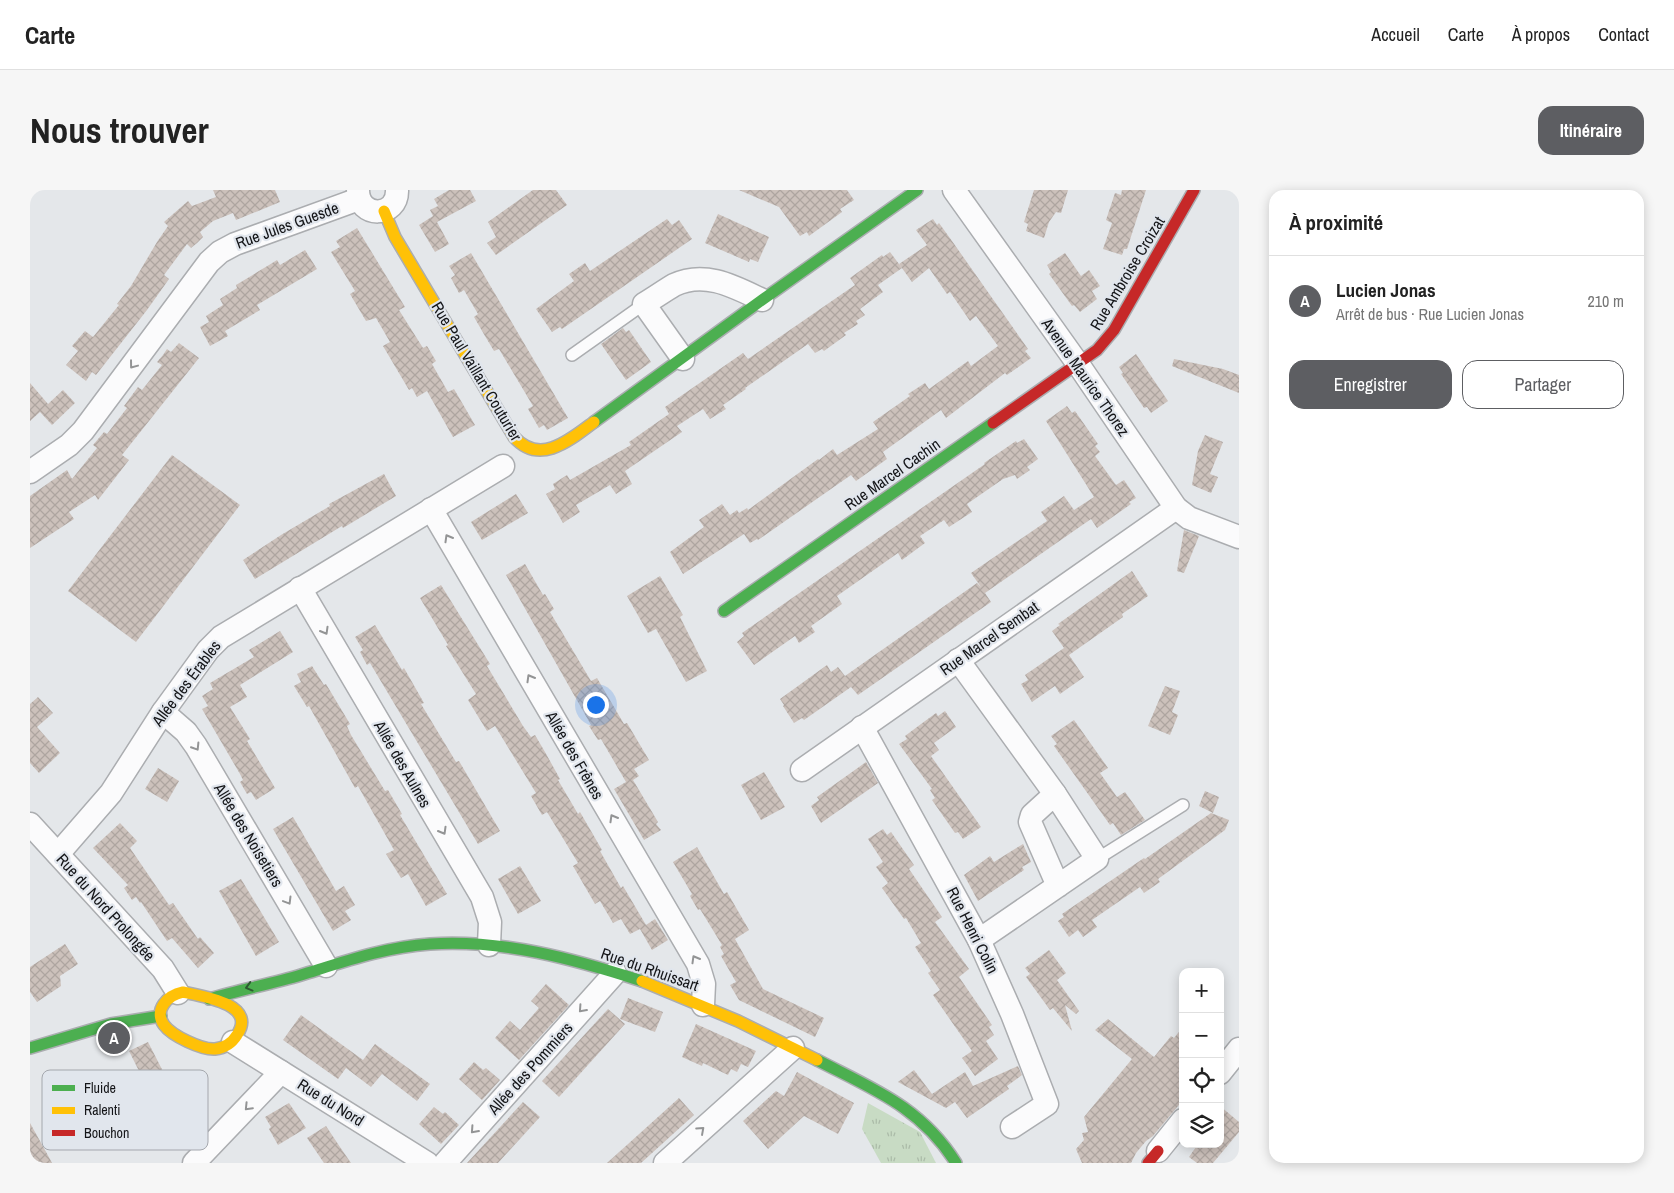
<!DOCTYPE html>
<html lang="fr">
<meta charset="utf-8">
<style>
body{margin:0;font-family:"Archivo Narrow",sans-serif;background:#f6f6f6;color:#222}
.controls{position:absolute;right:15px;bottom:15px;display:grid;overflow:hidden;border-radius:10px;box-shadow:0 2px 12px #0003}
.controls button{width:45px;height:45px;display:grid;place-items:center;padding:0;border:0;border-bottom:1px solid #e0e0e0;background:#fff;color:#222;font:25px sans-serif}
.you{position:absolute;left:565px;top:514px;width:18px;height:18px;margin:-12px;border:4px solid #fff;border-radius:50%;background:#1a73e8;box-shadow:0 0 0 8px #1a73e833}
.badge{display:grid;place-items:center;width:32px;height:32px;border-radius:50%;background:#5d5e62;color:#fff;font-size:16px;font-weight:700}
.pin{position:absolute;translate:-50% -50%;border:2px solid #fff;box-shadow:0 1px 5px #0006}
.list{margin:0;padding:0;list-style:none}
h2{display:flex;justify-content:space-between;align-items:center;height:65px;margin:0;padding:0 20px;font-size:21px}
h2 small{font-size:16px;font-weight:400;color:#767676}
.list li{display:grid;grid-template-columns:32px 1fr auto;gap:15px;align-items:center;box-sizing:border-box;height:90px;padding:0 20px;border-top:1px solid #e0e0e0}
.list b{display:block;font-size:19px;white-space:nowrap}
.list p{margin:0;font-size:16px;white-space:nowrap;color:#767676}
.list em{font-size:16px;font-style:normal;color:#767676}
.actions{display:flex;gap:10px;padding:15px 20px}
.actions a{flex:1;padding:11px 0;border:1px solid #5d5e62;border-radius:15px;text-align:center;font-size:18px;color:#5d5e62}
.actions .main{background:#5d5e62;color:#fff}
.icon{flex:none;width:28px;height:28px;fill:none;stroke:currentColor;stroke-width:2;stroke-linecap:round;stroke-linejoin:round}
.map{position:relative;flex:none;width:1209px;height:973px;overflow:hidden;border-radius:15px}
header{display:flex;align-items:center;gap:30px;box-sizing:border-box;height:70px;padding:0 25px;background:#fff;border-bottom:1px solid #e0e0e0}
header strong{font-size:24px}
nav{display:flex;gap:28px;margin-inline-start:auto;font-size:18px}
.intro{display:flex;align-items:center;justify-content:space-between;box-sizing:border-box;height:120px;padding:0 30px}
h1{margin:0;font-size:35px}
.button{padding:12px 22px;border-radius:15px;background:#5d5e62;color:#fff;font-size:18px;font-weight:700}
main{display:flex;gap:30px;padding:0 30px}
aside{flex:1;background:#fff;border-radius:15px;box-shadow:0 2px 12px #0003}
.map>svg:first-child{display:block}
</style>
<header>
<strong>Carte</strong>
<nav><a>Accueil</a><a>Carte</a><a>À propos</a><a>Contact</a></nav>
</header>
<div class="intro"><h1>Nous trouver</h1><a class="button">Itinéraire</a></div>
<main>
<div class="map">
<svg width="1209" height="973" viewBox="0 0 1209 973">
<defs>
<pattern id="grass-tufts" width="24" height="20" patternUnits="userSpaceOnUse" patternTransform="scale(1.25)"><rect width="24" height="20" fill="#c8dbc4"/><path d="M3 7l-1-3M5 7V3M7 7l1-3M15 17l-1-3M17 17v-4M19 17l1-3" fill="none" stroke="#abbba8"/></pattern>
<pattern id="building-cross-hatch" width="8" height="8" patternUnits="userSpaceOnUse" patternTransform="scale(1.25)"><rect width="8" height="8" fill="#ccc1bb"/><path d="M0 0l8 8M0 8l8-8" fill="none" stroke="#aea5a0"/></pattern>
</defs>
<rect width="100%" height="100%" fill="#e4e7ea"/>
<polygon fill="url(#grass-tufts)" points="838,913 890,942 906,973 851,973 832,939"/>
<g fill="url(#building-cross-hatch)">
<polygon points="183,0 245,0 250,12 206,30 203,23 183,31 170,42 173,47 167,53 161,58 157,54 134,85 139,89 117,120 66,185 62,182 56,191 36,175 48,161 42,156 55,141 63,147 89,115 87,114 101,96 127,52 138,36 134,32 158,11 162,16 186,7"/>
<polygon points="419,0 440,0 446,11 407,32 419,54 405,62 389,35 403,26 400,20 408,16 404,9"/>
<polygon points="503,0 526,0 537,15 466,65 457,53 466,47 458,32"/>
<polygon points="709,0 817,0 824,10 810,19 812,22 779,46 777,42 770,46 749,17"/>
<polygon points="1004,0 1038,0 1031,23 1026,22 1019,32 1014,48 996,41 998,34 994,32"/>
<polygon points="1092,0 1116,0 1097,59 1094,59 1092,65 1073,59 1082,33 1076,30 1085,3 1091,5"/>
<polygon points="688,24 739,47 728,72 720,69 719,72 675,53"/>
<polygon points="637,29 642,35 649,30 662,49 532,139 530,137 522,142 506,119 544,91 539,84 555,73 560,81"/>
<polygon points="903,29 907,35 909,33 922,51 998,159 995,161 1001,168 977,185 975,183 916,228 911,220 853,262 857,269 826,291 821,285 728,350 727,349 720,353 714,344 653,384 640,362 674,337 669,330 692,314 700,325 707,320 709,323 717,318 718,320 788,269 789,270 803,259 807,265 848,239 843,232 880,206 878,204 895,193 899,199 938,171 941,176 968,156 946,126 940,131 920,102 917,104 899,78 882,92 869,74 897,55 886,40"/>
<polygon points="327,38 375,117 369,120 393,158 397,156 406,171 402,174 418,202 424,199 445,235 423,247 397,201 387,207 382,198 379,200 353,156 360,152 346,128 336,131 320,104 325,101 301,62 310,57 306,51"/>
<polygon points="275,60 287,79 227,115 230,120 195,141 198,146 180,156 170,137 179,132 176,126 193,115 190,109 207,98 206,95 239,75 247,70 250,75"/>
<polygon points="860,62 872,78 848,95 853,102 830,119 835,125 826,131 828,134 814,143 816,145 794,161 792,159 785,163 778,154 715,198 716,199 693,215 696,219 680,229 673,219 647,236 652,242 595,281 602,294 586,304 580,295 546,315 550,322 533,333 516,304 525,299 523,294 537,285 540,290 601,255 599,252 639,224 635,217 713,163 718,169 825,95 820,88 852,65 853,67"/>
<polygon points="441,63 538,228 517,240 514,235 509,238 498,219 503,216 469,159 464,161 455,146 444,127 448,124 434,100 429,103 421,88 425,85 419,76"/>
<polygon points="1035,63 1051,86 1059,80 1070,96 1062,101 1067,109 1050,122 1044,115 1042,116 1019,84 1021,82 1017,75"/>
<polygon points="593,138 596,142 599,140 621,172 596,190 571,154"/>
<polygon points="149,153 169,168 92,265 99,270 68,310 65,305 39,322 44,329 0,358 0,306 37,280 42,289 67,258 63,255 74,242 77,244 97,218 94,216 108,197 112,200 132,175 127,172 133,165 137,159 141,162"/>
<polygon points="1106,164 1138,211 1121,223 1117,217 1114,218 1091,184 1093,183 1089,177"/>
<polygon points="1144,169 1193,179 1209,185 1209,203 1142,176"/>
<polygon points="0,193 18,214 33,200 45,213 22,235 10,222 0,231"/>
<polygon points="1037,216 1042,223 1045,221 1068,254 1065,256 1070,262 1065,266 1086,295 1094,290 1106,308 1099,312 1101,314 1067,338 1061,329 955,403 961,412 828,505 821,497 774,530 772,528 764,533 753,516 754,515 750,509 797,475 801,482 808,477 815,486 947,393 951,397 941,383 1017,331 1011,322 1034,306 1044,320 1064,307 1016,231"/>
<polygon points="1175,245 1193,252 1180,284 1188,287 1181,303 1162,295 1168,261"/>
<polygon points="994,249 1008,269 997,277 1000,280 987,289 985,285 973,289 937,314 942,322 919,337 914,330 890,346 895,353 872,370 868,363 807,406 812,414 781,436 785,442 769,453 765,446 724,475 707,452 714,446 712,443 955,274 954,273 986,251 987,253"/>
<polygon points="142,265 210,315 106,452 38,401"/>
<polygon points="354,284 366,306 313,338 312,336 225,389 213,370 251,345 300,316 299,314"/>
<polygon points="486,304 498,323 452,350 441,332"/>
<polygon points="1154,340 1169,346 1154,383 1147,381"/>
<polygon points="495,374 513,405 515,404 524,419 520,422 561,491 567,488 594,534 597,533 619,570 604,579 609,586 603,590 628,632 626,634 631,640 614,650 584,599 596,592 571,549 568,550 559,536 561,535 476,385"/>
<polygon points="1102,381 1118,406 1092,424 1093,427 1039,465 1054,487 1030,504 1025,496 1002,512 991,494 998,490 995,485 1034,458 1022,441 1030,435 1028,434"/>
<polygon points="630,386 653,425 650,427 677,481 656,492 626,439 618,443 597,406"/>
<polygon points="411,395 460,474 457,476 493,536 501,547 505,545 515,562 530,589 528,590 548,624 550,622 572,660 570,661 591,698 593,696 616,735 625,729 638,750 622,760 610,739 600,744 591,729 583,733 570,711 565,714 543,676 548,673 517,622 512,625 501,606 506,603 465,536 457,541 438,510 446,504 416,456 418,455 390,408"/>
<polygon points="345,435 372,480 374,478 394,513 391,514 426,572 429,571 470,641 448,654 340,473 337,475 330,462 333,460 325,447"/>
<polygon points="250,441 263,462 210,495 217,507 200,517 220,549 217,551 245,598 226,610 221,602 217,604 210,592 213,590 210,584 172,519 178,516 172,506 183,499 180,493 224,467 219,460"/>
<polygon points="282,476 294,495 296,494 320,534 317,536 321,545 355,601 358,600 372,624 370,625 417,704 396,716 378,684 371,688 356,664 364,660 328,596 325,598 279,516 277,517 264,496 271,492 267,484"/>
<polygon points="1135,496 1150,501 1142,522 1148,525 1140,545 1118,536"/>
<polygon points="8,507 23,523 7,537 30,563 9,583 0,573 0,514"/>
<polygon points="915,521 926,537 904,553 909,560 901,566 951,637 933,649 928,642 925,643 902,610 905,608 900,600 902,599 869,554 877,549 875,546 891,534 906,523 908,526"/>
<polygon points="1044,530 1078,578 1070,583 1087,607 1095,602 1115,630 1091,645 1083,633 1080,635 1024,556 1027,554 1021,546"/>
<polygon points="836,572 848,593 791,633 781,616 789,610 787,607"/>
<polygon points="128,578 149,591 137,612 115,599"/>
<polygon points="734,582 755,617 731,630 711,595"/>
<polygon points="1175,601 1189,607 1183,623 1169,616"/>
<polygon points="1181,623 1199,630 1195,640 1128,689 1130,692 1114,703 1110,697 1062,730 1067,737 1053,747 1048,740 1039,747 1028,731 1034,727 1032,724 1114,668 1115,669"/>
<polygon points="263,627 306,701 314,696 325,715 315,721 321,730 303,741 243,639"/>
<polygon points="90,633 107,651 100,658 139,715 143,713 168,749 170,747 184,763 168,778 142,748 137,751 111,712 110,713 106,707 102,710 94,698 98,695 63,658"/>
<polygon points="853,639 857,645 861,642 884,675 879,679 912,727 905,732 939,779 929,787 962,835 959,837 964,845 956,851 968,869 945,886 932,868 942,861 903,805 910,800 898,783 901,781 885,757 891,753 876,728 874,729 852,698 858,693 846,677 853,672 838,649"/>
<polygon points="993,654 1001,672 992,677 994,680 948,711 934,685 960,666 964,672"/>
<polygon points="667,657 694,704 697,702 719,740 705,749 733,799 794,828 785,847 709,810 700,795 706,792 691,766 694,764 690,757 692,755 670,719 668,720 660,706 662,704 643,672"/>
<polygon points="490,676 511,711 488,724 468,689"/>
<polygon points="211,689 249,752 226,766 189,701"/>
<polygon points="35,754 48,774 30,786 31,796 7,812 0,802 0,777"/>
<polygon points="1019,760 1036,783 1027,790 1049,821 1046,824 1035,815 1042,841 1023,818 1020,820 996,787 1000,784 995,778"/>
<polygon points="516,794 539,815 489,870 465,848 480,831 490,840 509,818 501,811"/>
<polygon points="598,808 633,822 625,842 590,829"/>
<polygon points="578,819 595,834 529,907 512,891"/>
<polygon points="271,825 333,870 345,854 400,894 387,911 352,884 341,897 316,878 308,889 253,850"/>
<polygon points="1078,829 1124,867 1141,846 1144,848 1153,837 1153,910 1123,946 1116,951 1106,963 1101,973 1052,973 1046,959 1054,950 1052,943 1058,942 1054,927 1102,869 1065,840"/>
<polygon points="666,834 726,861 718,877 711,874 707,882 701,879 698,885 673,873 672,876 652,867"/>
<polygon points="118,852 163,940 143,949 99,861"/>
<polygon points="444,872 453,880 456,878 470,890 452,910 429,889"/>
<polygon points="988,876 992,885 977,896 979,899 937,928 925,912 916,918 868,892 884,880 902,904 935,882 943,896"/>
<polygon points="767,882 824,913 808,944 774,926 738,959 713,931 746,901 754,906"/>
<polygon points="649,908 664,925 611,973 577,973"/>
<polygon points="493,912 510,927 468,973 437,973"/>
<polygon points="259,913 276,938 248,955 239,939 241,937 235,927"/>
<polygon points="1190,916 1209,932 1209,942 1183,973 1167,973 1159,967 1168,954 1190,954"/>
<polygon points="404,917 413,924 415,922 429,935 411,954 389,934"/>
<polygon points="0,933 15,960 22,973 0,973"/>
<polygon points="296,936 310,957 321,973 294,973 277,948"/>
</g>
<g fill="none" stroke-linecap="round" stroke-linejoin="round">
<g stroke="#abadb0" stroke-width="14">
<g id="lane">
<polyline points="542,165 614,114"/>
<polyline points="1067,669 1153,615"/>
</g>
</g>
<g stroke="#abadb0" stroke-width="25">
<g id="street">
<path d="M 328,0 C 328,29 368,28 367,0"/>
<polyline points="924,0 1048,174 1146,318 1159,328 1209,347"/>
<path d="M 653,169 L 614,114 C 624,108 634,101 644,95 C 675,80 705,97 732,110"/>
<polyline points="0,282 39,255 53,241 179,72 190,62 205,54 329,9"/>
<polyline points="401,319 668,774 674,794 673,815"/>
<polyline points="270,398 452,707 460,732 459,755"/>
<polyline points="928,470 1025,604"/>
<polyline points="133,522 156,542 166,556 296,776"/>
<polyline points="832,537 949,750 982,824 1017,914 982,937"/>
<polyline points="772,580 1146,318"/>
<polyline points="0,634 133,779 148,803"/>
<polyline points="28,664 81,603 133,522 178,460 191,447 473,276"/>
<polyline points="949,750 1067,669 1025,604 1002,625 1000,632 1028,696"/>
<polyline points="203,852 397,973"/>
<polyline points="1190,883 1209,859"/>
<polyline points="1128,961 1153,930"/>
<polyline points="164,973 251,882"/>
<polyline points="415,973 585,783"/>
<polyline points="635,973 763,858"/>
</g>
</g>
<g stroke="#abadb0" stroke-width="14">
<g id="fast">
<polyline points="564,232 732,110 887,0"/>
<polyline points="694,421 963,233"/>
<path d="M 179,809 C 209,800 241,794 271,785 C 313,772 355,757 400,754 C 472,749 544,769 612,791"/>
<polyline points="0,858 81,834 131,826"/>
<path d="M 787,870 C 843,899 891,917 926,973"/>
</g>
</g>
<g stroke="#abadb0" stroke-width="14">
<g id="slow">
<path d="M 354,21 L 365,47 L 484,247 C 510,276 540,250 564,232"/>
<polyline points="612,791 708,831 787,870"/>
<path d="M 153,802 C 172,806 228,814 207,845 C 202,853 194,858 185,859 C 172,860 142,846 134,835 C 123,820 138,805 153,802 Z"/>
</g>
</g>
<g stroke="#abadb0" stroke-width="14">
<g id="jam">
<polyline points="963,233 1067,160 1084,140 1164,0"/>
<polyline points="1118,973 1128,961"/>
</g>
</g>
<use href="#lane" stroke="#fbfbfc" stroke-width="11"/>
<use href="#street" stroke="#fbfbfc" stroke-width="22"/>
<use href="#fast" stroke="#4caf50" stroke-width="11"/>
<use href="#slow" stroke="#ffc107" stroke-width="11"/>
<use href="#jam" stroke="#c62828" stroke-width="11"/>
</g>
<defs><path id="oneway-chevron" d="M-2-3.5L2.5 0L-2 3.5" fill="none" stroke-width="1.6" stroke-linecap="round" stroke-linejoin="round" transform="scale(1.25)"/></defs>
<g stroke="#939495">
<use href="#oneway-chevron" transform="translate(103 175) rotate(127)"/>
<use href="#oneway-chevron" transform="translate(418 348) rotate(-120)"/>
<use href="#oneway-chevron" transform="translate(295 441) rotate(60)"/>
<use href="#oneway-chevron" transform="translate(500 488) rotate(-120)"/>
<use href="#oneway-chevron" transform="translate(166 557) rotate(58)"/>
<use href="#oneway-chevron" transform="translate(583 628) rotate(-120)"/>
<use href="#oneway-chevron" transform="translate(413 641) rotate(60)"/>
<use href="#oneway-chevron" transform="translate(258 711) rotate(59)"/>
<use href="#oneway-chevron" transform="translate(665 769) rotate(-120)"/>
<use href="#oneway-chevron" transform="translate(552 819) rotate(132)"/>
<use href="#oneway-chevron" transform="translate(218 917) rotate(134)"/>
<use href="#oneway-chevron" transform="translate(444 940) rotate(132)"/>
<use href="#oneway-chevron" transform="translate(671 940) rotate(-42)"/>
</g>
<use stroke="#2d5a31" href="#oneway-chevron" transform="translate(219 797) rotate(165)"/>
<g text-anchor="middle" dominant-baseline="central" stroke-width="4.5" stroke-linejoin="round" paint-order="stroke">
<g font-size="16" fill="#141518" stroke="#e1e6ed">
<text transform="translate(257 35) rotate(-20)">Rue Jules Guesde</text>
<text transform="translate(1097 83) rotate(-59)">Rue Ambroise Croizat</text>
<text transform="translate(447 181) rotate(59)">Rue Paul Vaillant Couturier</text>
<text transform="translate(1056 187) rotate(55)">Avenue Maurice Thorez</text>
<text transform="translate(862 284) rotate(-35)">Rue Marcel Cachin</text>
<text transform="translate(959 448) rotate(-35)">Rue Marcel Sembat</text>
<text transform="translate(156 493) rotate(-53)">Allée des Érables</text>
<text transform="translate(545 565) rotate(60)">Allée des Frênes</text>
<text transform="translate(373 574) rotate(60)">Allée des Aulnes</text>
<text transform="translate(219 645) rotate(59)">Allée des Noisetiers</text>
<text transform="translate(76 717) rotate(48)">Rue du Nord Prolongée</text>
<text transform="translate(943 740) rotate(63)">Rue Henri Colin</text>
<text transform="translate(620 779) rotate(19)">Rue du Rhuissart</text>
<text transform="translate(500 878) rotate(-48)">Allée des Pommiers</text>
<text transform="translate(301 912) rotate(32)">Rue du Nord</text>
</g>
</g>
<rect x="12" y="880" width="166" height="80" rx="8" fill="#e1e6ed" stroke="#a4a7ad" stroke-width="1"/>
<rect x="22" y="895" width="23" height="6" fill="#4caf50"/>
<rect x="22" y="917" width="23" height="7" fill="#ffc107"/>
<rect x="22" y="940" width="23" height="6" fill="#c62828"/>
<g font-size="14" fill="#141518">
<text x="54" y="903">Fluide</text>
<text x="54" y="925">Ralenti</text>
<text x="54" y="948">Bouchon</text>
</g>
</svg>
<div class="controls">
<button>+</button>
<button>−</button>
<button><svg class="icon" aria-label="locate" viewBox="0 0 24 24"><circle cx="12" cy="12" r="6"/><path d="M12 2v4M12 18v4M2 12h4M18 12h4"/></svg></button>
<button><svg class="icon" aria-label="layers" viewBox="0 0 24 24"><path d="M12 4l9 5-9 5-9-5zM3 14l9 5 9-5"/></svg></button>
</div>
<div class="you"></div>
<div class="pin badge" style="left:84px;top:848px">A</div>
</div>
<aside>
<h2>À proximité<small></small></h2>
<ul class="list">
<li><span class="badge">A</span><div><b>Lucien Jonas</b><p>Arrêt de bus · Rue Lucien Jonas</p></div><em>210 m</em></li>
</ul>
<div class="actions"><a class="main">Enregistrer</a><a>Partager</a></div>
</aside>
</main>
